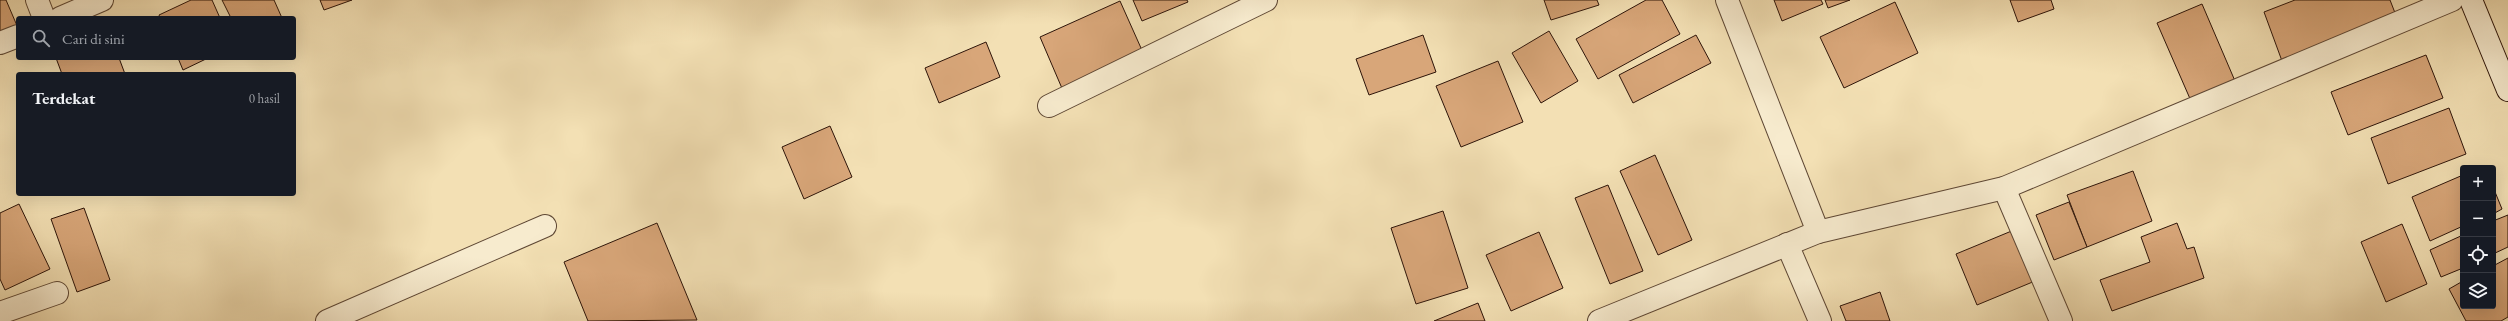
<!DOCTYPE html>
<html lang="id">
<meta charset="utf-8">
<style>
body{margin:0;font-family:"EB Garamond",serif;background:#242831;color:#f1f3f6}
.controls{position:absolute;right:12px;bottom:12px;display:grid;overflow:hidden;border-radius:4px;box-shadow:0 4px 16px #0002}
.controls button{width:36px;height:36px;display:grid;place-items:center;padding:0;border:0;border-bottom:1px solid #363941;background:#171b24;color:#f1f3f6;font:20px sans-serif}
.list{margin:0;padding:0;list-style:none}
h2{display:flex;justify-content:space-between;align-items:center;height:52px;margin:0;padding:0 16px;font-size:17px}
h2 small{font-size:13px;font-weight:400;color:#9ea1a6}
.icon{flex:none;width:22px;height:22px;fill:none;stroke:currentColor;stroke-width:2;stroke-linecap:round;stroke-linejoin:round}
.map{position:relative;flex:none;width:2508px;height:321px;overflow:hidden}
.search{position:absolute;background:#171b24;box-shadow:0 4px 16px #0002;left:16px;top:16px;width:280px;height:44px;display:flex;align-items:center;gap:10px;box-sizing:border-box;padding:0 14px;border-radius:4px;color:#9ea1a6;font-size:15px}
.panel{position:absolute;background:#171b24;box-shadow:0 4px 16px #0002;left:16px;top:72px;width:280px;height:124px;border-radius:4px}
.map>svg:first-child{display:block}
</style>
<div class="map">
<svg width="2508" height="321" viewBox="0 0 2508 321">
<rect width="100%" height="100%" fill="#f3e0b4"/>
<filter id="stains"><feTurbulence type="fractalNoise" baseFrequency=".005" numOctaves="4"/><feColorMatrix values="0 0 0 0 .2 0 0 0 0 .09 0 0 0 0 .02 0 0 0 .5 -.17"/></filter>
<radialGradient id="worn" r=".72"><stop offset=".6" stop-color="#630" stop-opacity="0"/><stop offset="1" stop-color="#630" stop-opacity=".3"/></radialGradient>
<g fill="#d8a679" stroke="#2d1409">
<polygon points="0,0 6,0 18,28 0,36"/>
<polygon points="191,0 212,0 220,18 160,18 159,15"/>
<polygon points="222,0 274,0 282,18 231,18"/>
<polygon points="320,0 352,0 324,10"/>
<polygon points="1133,0 1187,0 1188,2 1142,21"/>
<polygon points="1544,0 1597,0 1599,5 1551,20"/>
<polygon points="1646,0 1662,0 1680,34 1598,79 1576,39"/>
<polygon points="1774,0 1821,0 1823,4 1782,21"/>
<polygon points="1825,0 1850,0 1828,8"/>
<polygon points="2010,0 2051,0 2054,9 2018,22"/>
<polygon points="2295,0 2390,0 2397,18 2282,61 2264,12"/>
<polygon points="1120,1 1145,57 1064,93 1040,37"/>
<polygon points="1895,2 1918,53 1844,88 1820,37"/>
<polygon points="2202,4 2235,81 2191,101 2157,23"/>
<polygon points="1549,31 1578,81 1541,103 1512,53"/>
<polygon points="1423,35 1436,72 1369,95 1356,59"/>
<polygon points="1696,35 1711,63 1633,103 1619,75"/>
<polygon points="986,42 1000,77 939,103 925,68"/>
<polygon points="2426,55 2443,98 2348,135 2331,92"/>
<polygon points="56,58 119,58 125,74 62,74"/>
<polygon points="178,58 208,58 183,70"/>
<polygon points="1498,61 1523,122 1461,147 1436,86"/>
<polygon points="2449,108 2466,154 2388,184 2371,138"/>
<polygon points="830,126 852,177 804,199 782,147"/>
<polygon points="1655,155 1692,240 1658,255 1620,171"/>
<polygon points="2133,171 2152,221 2087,247 2067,195"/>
<polygon points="2463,175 2463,226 2430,241 2412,197"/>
<polygon points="1608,185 1643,271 1610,284 1575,198"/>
<polygon points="2493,187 2502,209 2493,214"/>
<polygon points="2069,202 2087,247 2054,260 2036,215"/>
<polygon points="19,204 50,269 5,290 0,279 0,213"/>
<polygon points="84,208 110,280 77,292 51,219"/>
<polygon points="1443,211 1468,288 1416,304 1391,228"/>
<polygon points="2508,215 2508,247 2493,254 2493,221"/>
<polygon points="657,223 697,320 588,321 564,262"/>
<polygon points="2177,223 2187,249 2194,247 2204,278 2112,311 2100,280 2150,262 2141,237"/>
<polygon points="2402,224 2427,284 2386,302 2361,242"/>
<polygon points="2014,230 2035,281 1977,305 1956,254"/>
<polygon points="1539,232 1563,288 1511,311 1486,255"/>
<polygon points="2463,235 2463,268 2441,277 2430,250"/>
<polygon points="2508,258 2508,317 2501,321 2466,321 2449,289 2463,281 2463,306 2493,306 2493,266"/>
<polygon points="1880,292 1890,321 1846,321 1840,306"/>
<polygon points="1478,303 1485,321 1434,321"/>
</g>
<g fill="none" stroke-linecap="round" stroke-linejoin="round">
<g stroke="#5e4734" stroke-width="24">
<g id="minor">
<polyline points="37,0 44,18"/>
<polyline points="1727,0 1818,232"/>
<polyline points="60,18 102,0"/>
<polyline points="0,43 18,36"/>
<polyline points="1049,106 1266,0"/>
<polyline points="2004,188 2061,321"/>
<polyline points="1787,244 1820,321"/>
<polyline points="0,313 57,293"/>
<polyline points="327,321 545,226"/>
<polyline points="1599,321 1818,232 2004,188 2452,0"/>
</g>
</g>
<g stroke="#2d1409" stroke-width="24">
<polyline id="secondary" points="2471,0 2508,90"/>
</g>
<use href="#minor" stroke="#f7ebce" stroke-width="22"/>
<use href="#secondary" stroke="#f7ebce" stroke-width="22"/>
</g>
<rect width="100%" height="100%" filter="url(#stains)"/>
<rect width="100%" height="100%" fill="url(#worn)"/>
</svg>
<div class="controls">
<button>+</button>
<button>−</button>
<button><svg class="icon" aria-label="locate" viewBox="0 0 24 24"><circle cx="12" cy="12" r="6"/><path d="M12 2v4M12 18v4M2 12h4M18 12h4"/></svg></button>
<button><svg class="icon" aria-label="layers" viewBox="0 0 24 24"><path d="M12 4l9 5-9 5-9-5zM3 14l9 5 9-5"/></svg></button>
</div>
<div class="search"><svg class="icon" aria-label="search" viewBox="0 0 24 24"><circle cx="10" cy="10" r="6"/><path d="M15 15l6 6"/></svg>Cari di sini</div>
<section class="panel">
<h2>Terdekat<small>0 hasil</small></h2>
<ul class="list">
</ul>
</section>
</div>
